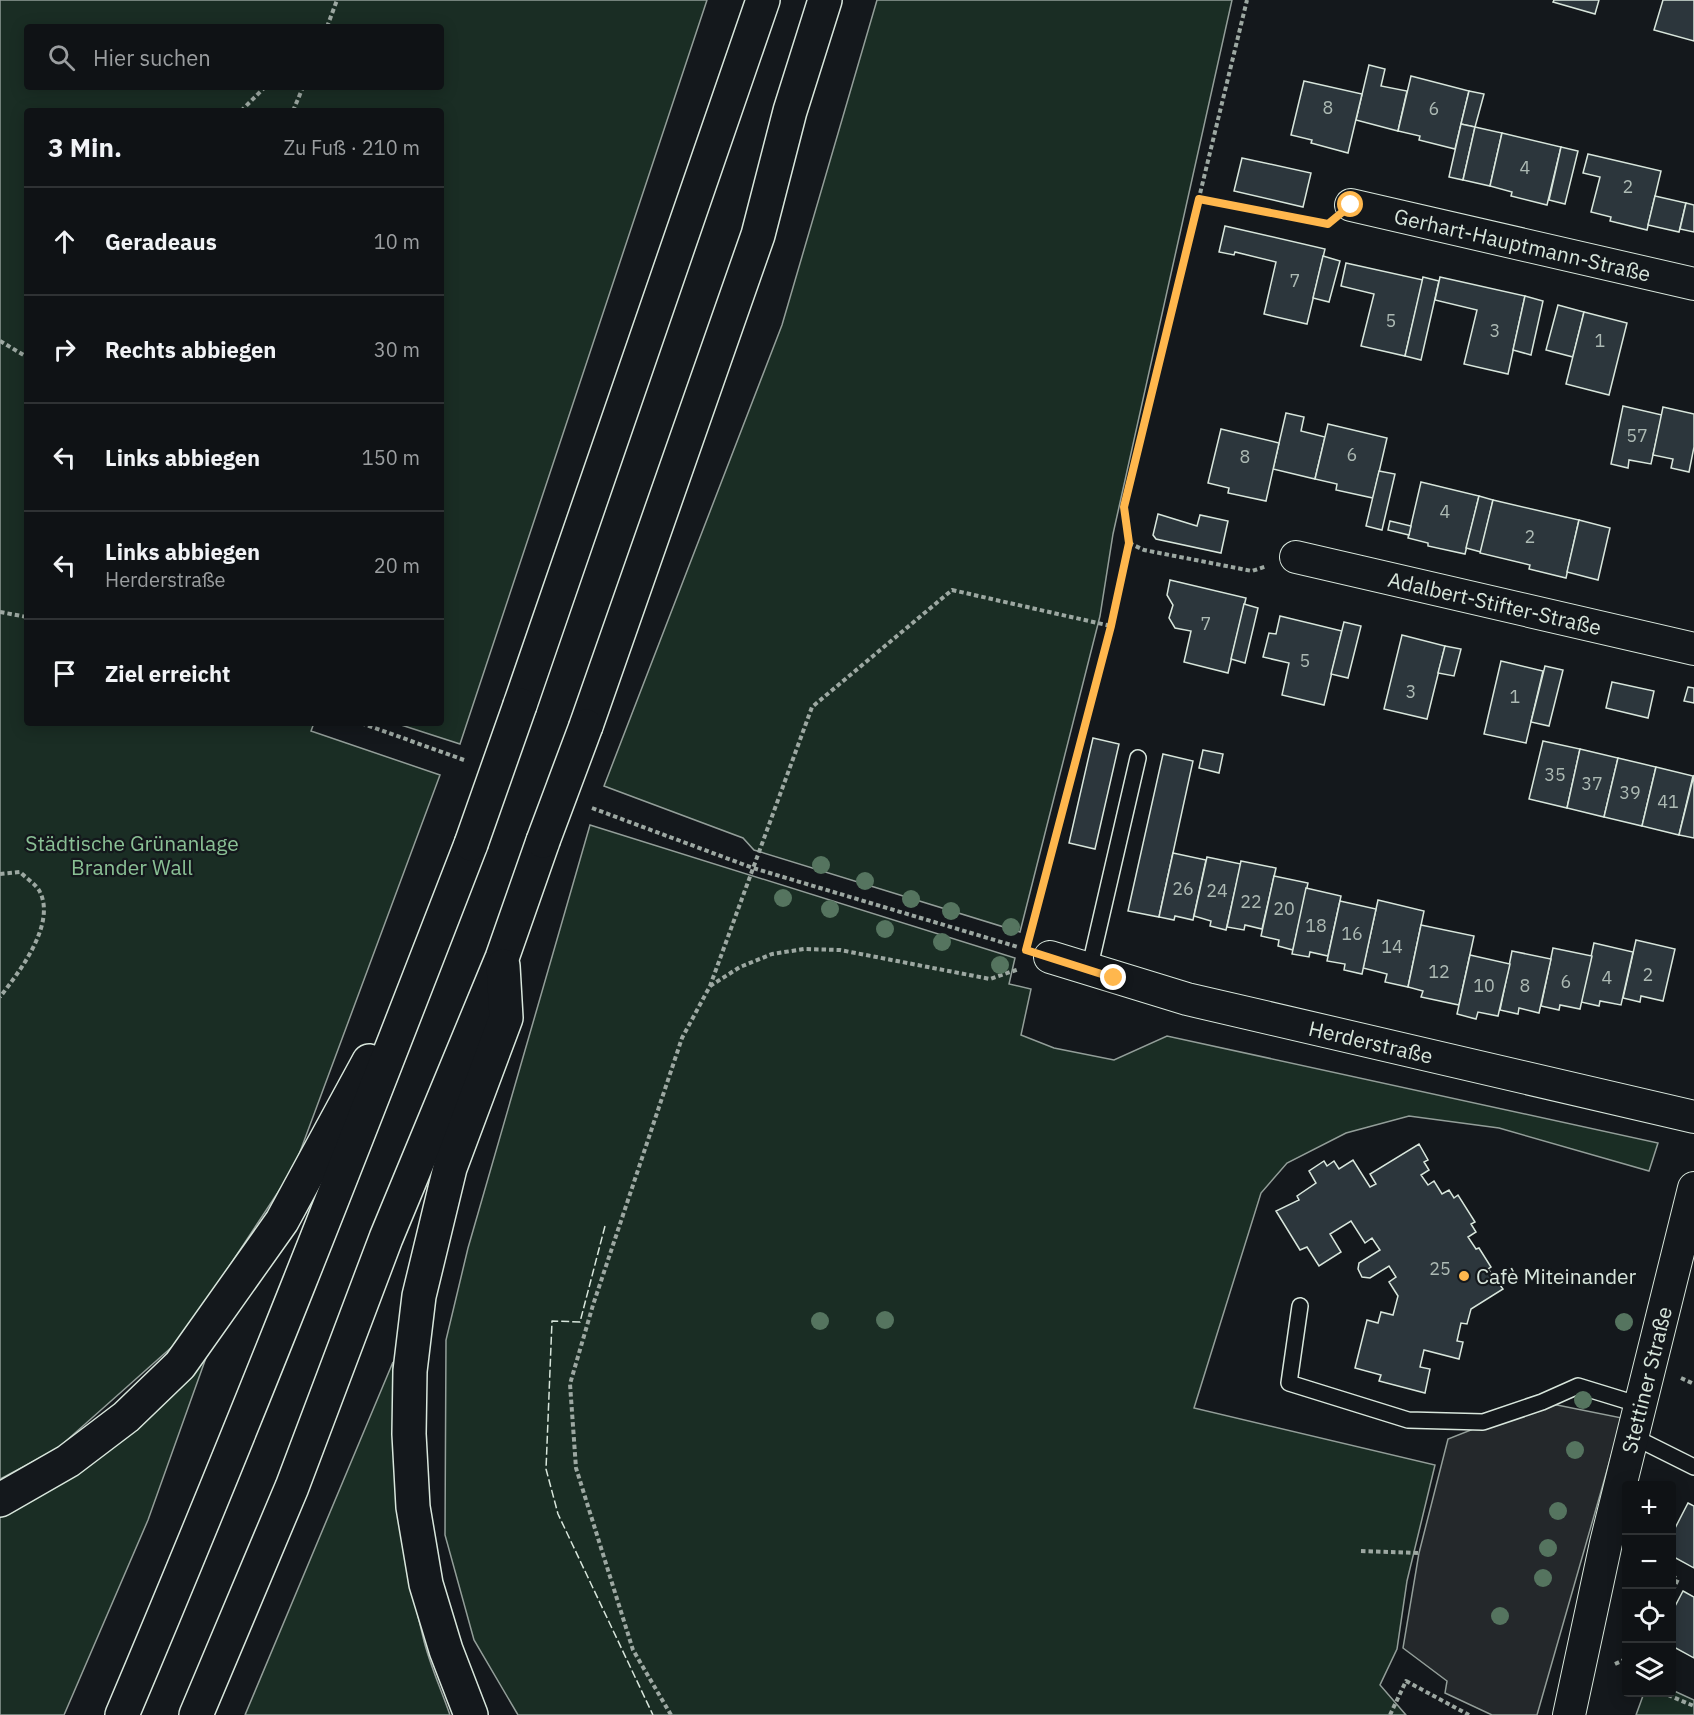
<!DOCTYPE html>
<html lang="de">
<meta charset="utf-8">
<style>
body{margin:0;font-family:"IBM Plex Sans",sans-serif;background:#1d2022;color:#f1f3f6}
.controls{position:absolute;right:18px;bottom:18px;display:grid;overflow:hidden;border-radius:6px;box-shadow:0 3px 15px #0003}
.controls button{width:54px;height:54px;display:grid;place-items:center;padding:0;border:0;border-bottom:2px solid #2f3234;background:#0f1215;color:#f1f3f6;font:30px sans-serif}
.stop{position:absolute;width:18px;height:18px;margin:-14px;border:4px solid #ffb74d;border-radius:50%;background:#fff}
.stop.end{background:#ffb74d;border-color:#fff;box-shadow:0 2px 6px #0008}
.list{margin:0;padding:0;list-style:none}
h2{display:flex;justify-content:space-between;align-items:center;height:78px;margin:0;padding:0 24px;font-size:26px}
h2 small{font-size:20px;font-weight:400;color:#9b9ea0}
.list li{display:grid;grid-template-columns:39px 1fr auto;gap:18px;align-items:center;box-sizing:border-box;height:108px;padding:0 24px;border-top:2px solid #2f3234}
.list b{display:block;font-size:22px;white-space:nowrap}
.list p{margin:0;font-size:20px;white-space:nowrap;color:#9b9ea0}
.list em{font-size:20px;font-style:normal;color:#9b9ea0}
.icon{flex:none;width:33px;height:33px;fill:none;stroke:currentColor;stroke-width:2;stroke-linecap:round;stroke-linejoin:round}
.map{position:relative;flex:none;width:1694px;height:1715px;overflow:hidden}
.search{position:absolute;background:#0f1215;box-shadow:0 3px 15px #0003;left:24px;top:24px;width:420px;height:66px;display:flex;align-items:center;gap:15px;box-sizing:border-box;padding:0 21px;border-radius:6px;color:#9b9ea0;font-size:22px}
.panel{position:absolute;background:#0f1215;box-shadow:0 3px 15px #0003;left:24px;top:108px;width:420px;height:618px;border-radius:6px}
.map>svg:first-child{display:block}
</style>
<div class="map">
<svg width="1694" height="1715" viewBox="0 0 1694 1715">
<rect width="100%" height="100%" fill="#14181c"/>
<g fill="#1a2d24" stroke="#939e99" stroke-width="1.5" fill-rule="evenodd">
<path d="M 0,0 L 707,0 L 460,744 L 395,723 L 441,723 L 441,111 L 27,111 L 27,723 L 314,723 L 311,731 L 440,775 L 294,1168 L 182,1338 L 57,1449 L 0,1479 ZM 27,27 L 441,27 L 441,87 L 27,87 Z"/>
<polygon points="877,0 1232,0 1113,534 1100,616 1020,932 754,850 743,838 604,786 782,325"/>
<polygon points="590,825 1015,958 1009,984 1031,989 1021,1035 1054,1048 1114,1060 1167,1036 1658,1143 1649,1171 1499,1128 1409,1116 1346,1133 1287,1163 1261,1193 1194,1408 1435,1465 1407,1581 1397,1649 1380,1685 1406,1715 518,1715 474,1640 445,1535 446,1340 468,1248"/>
<polygon points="207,1355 148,1520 64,1715 0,1715 0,1513"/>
<path d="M 393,1362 C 396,1454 400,1547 423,1637 C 429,1663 441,1689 450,1715 L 245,1715 Z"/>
<polygon points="1672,1690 1694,1700 1694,1715 1636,1715 1644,1693 1672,1692"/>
</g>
<polygon fill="#24282b" stroke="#939e99" stroke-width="1.5" points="1542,1402 1622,1418 1537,1715 1492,1715 1445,1693 1447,1681 1403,1648 1419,1553 1448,1439"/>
<g fill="#2c363c" stroke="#d8e6dc" stroke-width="1.5">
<polygon points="1554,0 1599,0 1595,14 1553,2"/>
<polygon points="1663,0 1694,0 1694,41 1654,30"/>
<polygon points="1369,65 1385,69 1381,86 1407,91 1398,131 1356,120"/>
<polygon points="1411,76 1469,91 1455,149 1419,140 1420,136 1398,131"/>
<polygon points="1304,81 1362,94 1348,153 1311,143 1312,140 1291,135"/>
<polygon points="1469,91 1484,94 1475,127 1461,124"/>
<polygon points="1461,124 1475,127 1463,180 1449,177"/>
<polygon points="1475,127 1502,133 1490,186 1463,180"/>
<polygon points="1502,133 1561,147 1547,205 1511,196 1512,192 1490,186"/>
<polygon points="1561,147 1578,151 1565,204 1549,200"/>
<polygon points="1588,154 1661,171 1647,230 1610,221 1611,217 1591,212 1600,177 1583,173"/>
<polygon points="1242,158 1311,173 1303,207 1234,191"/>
<polygon points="1655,196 1686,203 1679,232 1648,225"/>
<polygon points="1686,203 1694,205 1694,232 1680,229"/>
<polygon points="1225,226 1325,249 1307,324 1264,314 1276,262 1235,252 1234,255 1219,252"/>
<polygon points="1323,256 1340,261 1329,302 1313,298"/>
<polygon points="1346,263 1423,280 1405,356 1361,346 1374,294 1341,286"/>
<polygon points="1423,277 1439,281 1421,360 1405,356"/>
<polygon points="1440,277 1525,296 1508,374 1464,364 1477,310 1435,300"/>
<polygon points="1525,296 1543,301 1531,355 1513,350"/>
<polygon points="1558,305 1584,312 1573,357 1546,350"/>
<polygon points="1584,312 1627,323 1609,395 1566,384"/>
<polygon points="1623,406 1662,415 1651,464 1629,460 1628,468 1611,464"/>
<polygon points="1663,407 1694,414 1694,447 1689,472 1671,468 1673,459 1653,455"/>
<polygon points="1286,413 1304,417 1301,431 1325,437 1315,479 1273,469"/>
<polygon points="1328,424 1387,438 1373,498 1336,490 1337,484 1315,479"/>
<polygon points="1221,429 1279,443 1266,501 1228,493 1229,488 1208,483"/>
<polygon points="1379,471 1395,474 1382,530 1366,526"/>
<polygon points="1421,482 1479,496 1465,554 1428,546 1428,543 1408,538"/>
<polygon points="1479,496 1493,500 1481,552 1466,548"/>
<polygon points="1493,500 1579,520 1566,578 1529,569 1530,565 1480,553"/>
<polygon points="1158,514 1197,526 1200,515 1228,521 1221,553 1156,539 1153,535"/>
<polygon points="1579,520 1610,528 1598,580 1567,572"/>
<polygon points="1390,521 1411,526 1409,535 1388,530"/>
<polygon points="1170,580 1246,598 1228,673 1184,662 1191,631 1175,628 1169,618 1173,605 1167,595"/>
<polygon points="1244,604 1258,608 1245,663 1231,659"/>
<polygon points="1280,616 1342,631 1324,705 1282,695 1289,663 1263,657 1269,633 1276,634"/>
<polygon points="1344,622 1361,626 1348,678 1331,674"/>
<polygon points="1402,635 1445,646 1427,719 1384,709"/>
<polygon points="1445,646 1461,649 1454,676 1438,673"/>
<polygon points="1501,661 1543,671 1526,743 1484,734"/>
<polygon points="1545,666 1563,670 1549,726 1531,722"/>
<polygon points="1612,682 1654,691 1648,718 1606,708"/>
<polygon points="1688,687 1694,688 1694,703 1684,701"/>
<polygon points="1093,738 1119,744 1095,849 1069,843"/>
<polygon points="1543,741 1580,749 1567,808 1529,799"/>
<polygon points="1580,749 1618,758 1604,817 1567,808"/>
<polygon points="1203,750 1223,754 1219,773 1199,768"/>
<polygon points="1163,754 1193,761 1159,917 1128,911"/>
<polygon points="1618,758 1656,767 1642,826 1604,817"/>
<polygon points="1656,767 1693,776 1679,835 1642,826"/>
<polygon points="1694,775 1694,838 1679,835"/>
<polygon points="1173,853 1206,860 1193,920 1175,916 1174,920 1159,917"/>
<polygon points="1207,857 1241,864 1226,930 1210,926 1211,921 1194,916"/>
<polygon points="1241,861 1276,868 1262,929 1245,925 1244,930 1227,927"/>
<polygon points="1274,876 1308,883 1293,950 1278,946 1279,940 1261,936"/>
<polygon points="1306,888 1341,896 1328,956 1310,952 1309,957 1292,954"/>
<polygon points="1378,900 1424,911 1408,987 1385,982 1387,974 1363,968"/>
<polygon points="1340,901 1376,909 1362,974 1344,970 1345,964 1327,961"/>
<polygon points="1421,925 1474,936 1459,1005 1421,997 1423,991 1408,987"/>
<polygon points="1636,940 1675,949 1663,1001 1641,996 1640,1002 1623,998"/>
<polygon points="1594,943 1633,952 1621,1005 1600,1001 1599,1006 1581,1002"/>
<polygon points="1553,948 1592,956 1580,1009 1560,1005 1559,1010 1541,1006"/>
<polygon points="1512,951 1551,959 1539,1013 1519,1008 1518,1014 1500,1010"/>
<polygon points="1470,955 1510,964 1498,1016 1478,1012 1476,1019 1457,1014"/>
<polygon points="1419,1144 1428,1160 1424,1162 1429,1170 1421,1175 1428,1185 1434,1181 1442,1194 1449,1190 1454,1198 1458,1195 1475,1222 1471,1224 1476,1232 1468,1237 1476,1249 1479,1248 1491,1267 1488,1269 1503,1289 1471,1309 1467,1324 1461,1323 1457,1341 1463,1342 1459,1359 1424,1350 1420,1367 1430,1369 1425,1393 1379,1381 1381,1375 1355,1368 1367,1320 1378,1323 1381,1312 1393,1315 1398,1296 1389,1282 1396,1277 1389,1266 1370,1278 1362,1277 1358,1269 1359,1263 1380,1250 1372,1238 1365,1243 1351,1221 1330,1234 1341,1252 1319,1266 1307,1247 1300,1250 1276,1211 1299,1200 1297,1196 1316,1183 1309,1171 1324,1161 1327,1166 1334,1161 1339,1169 1353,1160 1370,1187 1376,1184 1370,1174"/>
<polygon points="1688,1503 1694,1506 1694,1568 1672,1556 1672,1534"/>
<polygon points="1683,1591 1694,1597 1694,1658 1672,1646 1672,1612"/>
</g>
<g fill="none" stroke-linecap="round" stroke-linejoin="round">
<g stroke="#d8e6dc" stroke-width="18">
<g id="service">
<polyline points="1089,970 1138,758"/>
<polyline points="1300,1306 1289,1383 1408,1420 1483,1422 1542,1402 1578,1386 1640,1405"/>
<polyline points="1632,1436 1694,1467"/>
</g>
</g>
<g stroke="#d8e6dc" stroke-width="34">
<g id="minor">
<path id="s1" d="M 1351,205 L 1694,284"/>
<path id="s2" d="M 1296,557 L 1694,649"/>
<path id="s3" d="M 1050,957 L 1187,999 L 1694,1117"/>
<path id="s4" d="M 1569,1715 L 1606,1543 L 1694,1188"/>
</g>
</g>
<g stroke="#d8e6dc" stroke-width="36">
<g id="motorway">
<polyline points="520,705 763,0"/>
<polyline points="586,726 758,235 790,111 825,0"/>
<polyline points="0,1500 68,1461 126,1417 180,1365 282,1221 369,1061"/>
<path d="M 122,1715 C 244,1427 358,1136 471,844"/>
<polyline points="196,1715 292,1487 386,1238 502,958 543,841"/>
<polyline points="471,1715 446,1650 426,1584 413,1507 409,1434 410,1371 419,1296 450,1168 506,1018 503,966"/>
</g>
</g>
<g stroke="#9da8a2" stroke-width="4" stroke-dasharray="4.5 3" stroke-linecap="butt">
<polyline points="327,27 337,0"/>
<polyline points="241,111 265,87"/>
<polyline points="293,111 303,87"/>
<polyline points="1199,199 1325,223"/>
<polyline points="0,341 27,357"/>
<polyline points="1129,543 1144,550 1252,571 1267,566"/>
<polyline points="0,612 27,617"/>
<polyline points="361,723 464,760"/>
<polyline points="592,808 753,868 1018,947"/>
<path d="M 0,874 L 20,872 C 26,878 37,885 40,892 C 56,925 19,972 0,997"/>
<polyline points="1032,929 1111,626 1129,543 1124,507 1247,0"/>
<polyline points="710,986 740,967 772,954 804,949 840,950 990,979 1019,969"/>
<polyline points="1681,1378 1694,1384"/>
<polyline points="1361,1551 1419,1553"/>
<polyline points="1672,1576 1678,1579 1672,1592"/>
<polyline points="1615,1664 1626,1659"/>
<polyline points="1661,1692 1694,1706"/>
<polyline points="671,1715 633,1650 576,1468 570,1384 593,1305 682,1038 710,986 812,707 952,590 1111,626"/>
<polyline points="1390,1715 1406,1681 1469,1715"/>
</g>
<use href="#service" stroke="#14181c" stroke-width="15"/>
<use href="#minor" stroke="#14181c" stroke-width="32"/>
<use href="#motorway" stroke="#14181c" stroke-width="33"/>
<g stroke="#d8e6dc" stroke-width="36" stroke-linecap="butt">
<g id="motorway-bridge">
<polyline points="543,841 586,726"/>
<polyline points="471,844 520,705"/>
</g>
</g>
<use href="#motorway-bridge" stroke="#14181c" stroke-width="33"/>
<polyline stroke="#d8e6dc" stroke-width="1.5" stroke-dasharray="8 3" stroke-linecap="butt" points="605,1226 580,1322 552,1321 546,1469 558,1514 653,1715"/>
</g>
<g fill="#55745f">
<circle cx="821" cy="865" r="9"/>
<circle cx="865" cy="881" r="9"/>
<circle cx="783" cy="898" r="9"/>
<circle cx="911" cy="899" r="9"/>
<circle cx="830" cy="909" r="9"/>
<circle cx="951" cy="911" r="9"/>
<circle cx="1011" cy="927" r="9"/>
<circle cx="885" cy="929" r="9"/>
<circle cx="942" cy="942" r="9"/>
<circle cx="1000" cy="965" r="9"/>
<circle cx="885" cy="1320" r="9"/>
<circle cx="820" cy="1321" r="9"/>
<circle cx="1624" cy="1322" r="9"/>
<circle cx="1583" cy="1400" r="9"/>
<circle cx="1575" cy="1450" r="9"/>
<circle cx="1558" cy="1511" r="9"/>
<circle cx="1548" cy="1548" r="9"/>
<circle cx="1543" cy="1578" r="9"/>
<circle cx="1500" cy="1616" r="9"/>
</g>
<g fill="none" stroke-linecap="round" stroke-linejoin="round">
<polyline stroke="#ffb74d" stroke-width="8" points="1114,978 1026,950 1111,626 1129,543 1124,507 1199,199 1328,224 1351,205"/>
</g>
<circle fill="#ffb74d" stroke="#14181c" stroke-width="2" cx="1464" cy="1276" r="6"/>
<g text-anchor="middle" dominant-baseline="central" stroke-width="4.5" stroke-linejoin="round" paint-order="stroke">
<g font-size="18" fill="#adbab4">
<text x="1328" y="107">8</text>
<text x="1434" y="108">6</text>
<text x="1525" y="167">4</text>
<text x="1628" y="186">2</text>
<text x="1295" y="280">7</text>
<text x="1391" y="320">5</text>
<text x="1495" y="330">3</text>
<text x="1600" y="340">1</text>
<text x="1637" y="435">57</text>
<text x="1352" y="454">6</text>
<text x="1245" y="456">8</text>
<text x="1445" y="511">4</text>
<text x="1530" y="536">2</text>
<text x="1206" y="623">7</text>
<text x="1305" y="660">5</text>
<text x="1411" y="691">3</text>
<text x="1515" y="696">1</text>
<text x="1555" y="774">35</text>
<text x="1592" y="783">37</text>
<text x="1630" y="792">39</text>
<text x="1668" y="801">41</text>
<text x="1183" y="888">26</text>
<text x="1217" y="890">24</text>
<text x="1251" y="901">22</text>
<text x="1284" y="908">20</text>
<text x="1316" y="925">18</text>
<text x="1352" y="933">16</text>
<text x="1392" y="946">14</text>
<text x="1439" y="971">12</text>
<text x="1648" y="974">2</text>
<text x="1607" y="977">4</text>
<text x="1566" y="981">6</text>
<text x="1484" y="985">10</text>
<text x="1525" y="985">8</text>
<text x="1440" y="1268">25</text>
</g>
<g font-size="21" fill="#d8e6dc" stroke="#14181c">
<text stroke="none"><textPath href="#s1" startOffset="176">Gerhart-Hauptmann-Straße</textPath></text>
<text stroke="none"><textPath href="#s2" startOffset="204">Adalbert-Stifter-Straße</textPath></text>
<text stroke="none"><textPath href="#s3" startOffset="332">Herderstraße</textPath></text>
<text stroke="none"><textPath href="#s4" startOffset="344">Stettiner Straße</textPath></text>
</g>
<g font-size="21" fill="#8ac095" stroke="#14181c">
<text x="132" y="843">Städtische Grünanlage<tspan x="132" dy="24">Brander Wall</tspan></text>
</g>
<g font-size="21" fill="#d8e6dc" stroke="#14181c" text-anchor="start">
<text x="1476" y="1276">Cafè Miteinander</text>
</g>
</g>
</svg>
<div class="controls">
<button>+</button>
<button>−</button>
<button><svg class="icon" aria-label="locate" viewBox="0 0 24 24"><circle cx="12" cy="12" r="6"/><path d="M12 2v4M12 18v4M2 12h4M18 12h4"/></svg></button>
<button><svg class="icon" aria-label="layers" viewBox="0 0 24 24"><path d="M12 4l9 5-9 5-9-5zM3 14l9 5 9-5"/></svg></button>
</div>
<div class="stop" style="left:1351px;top:205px"></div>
<div class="stop end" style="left:1114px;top:978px"></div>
<div class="search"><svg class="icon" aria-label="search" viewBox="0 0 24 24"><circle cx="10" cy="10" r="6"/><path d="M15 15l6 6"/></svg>Hier suchen</div>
<section class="panel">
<h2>3 Min.<small>Zu Fuß · 210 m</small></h2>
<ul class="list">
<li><svg class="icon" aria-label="ahead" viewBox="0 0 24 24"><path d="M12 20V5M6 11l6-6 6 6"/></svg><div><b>Geradeaus</b></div><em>10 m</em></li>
<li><svg class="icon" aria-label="right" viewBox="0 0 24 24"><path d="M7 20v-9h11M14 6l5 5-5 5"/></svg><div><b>Rechts abbiegen</b></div><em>30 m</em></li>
<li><svg class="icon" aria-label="left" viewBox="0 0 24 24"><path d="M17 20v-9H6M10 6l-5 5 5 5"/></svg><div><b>Links abbiegen</b></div><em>150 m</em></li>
<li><svg class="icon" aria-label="left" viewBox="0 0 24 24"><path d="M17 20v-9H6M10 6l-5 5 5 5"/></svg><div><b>Links abbiegen</b><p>Herderstraße</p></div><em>20 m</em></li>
<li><svg class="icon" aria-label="arrive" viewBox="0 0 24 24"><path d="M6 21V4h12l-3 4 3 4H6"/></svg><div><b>Ziel erreicht</b></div></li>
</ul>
</section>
</div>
